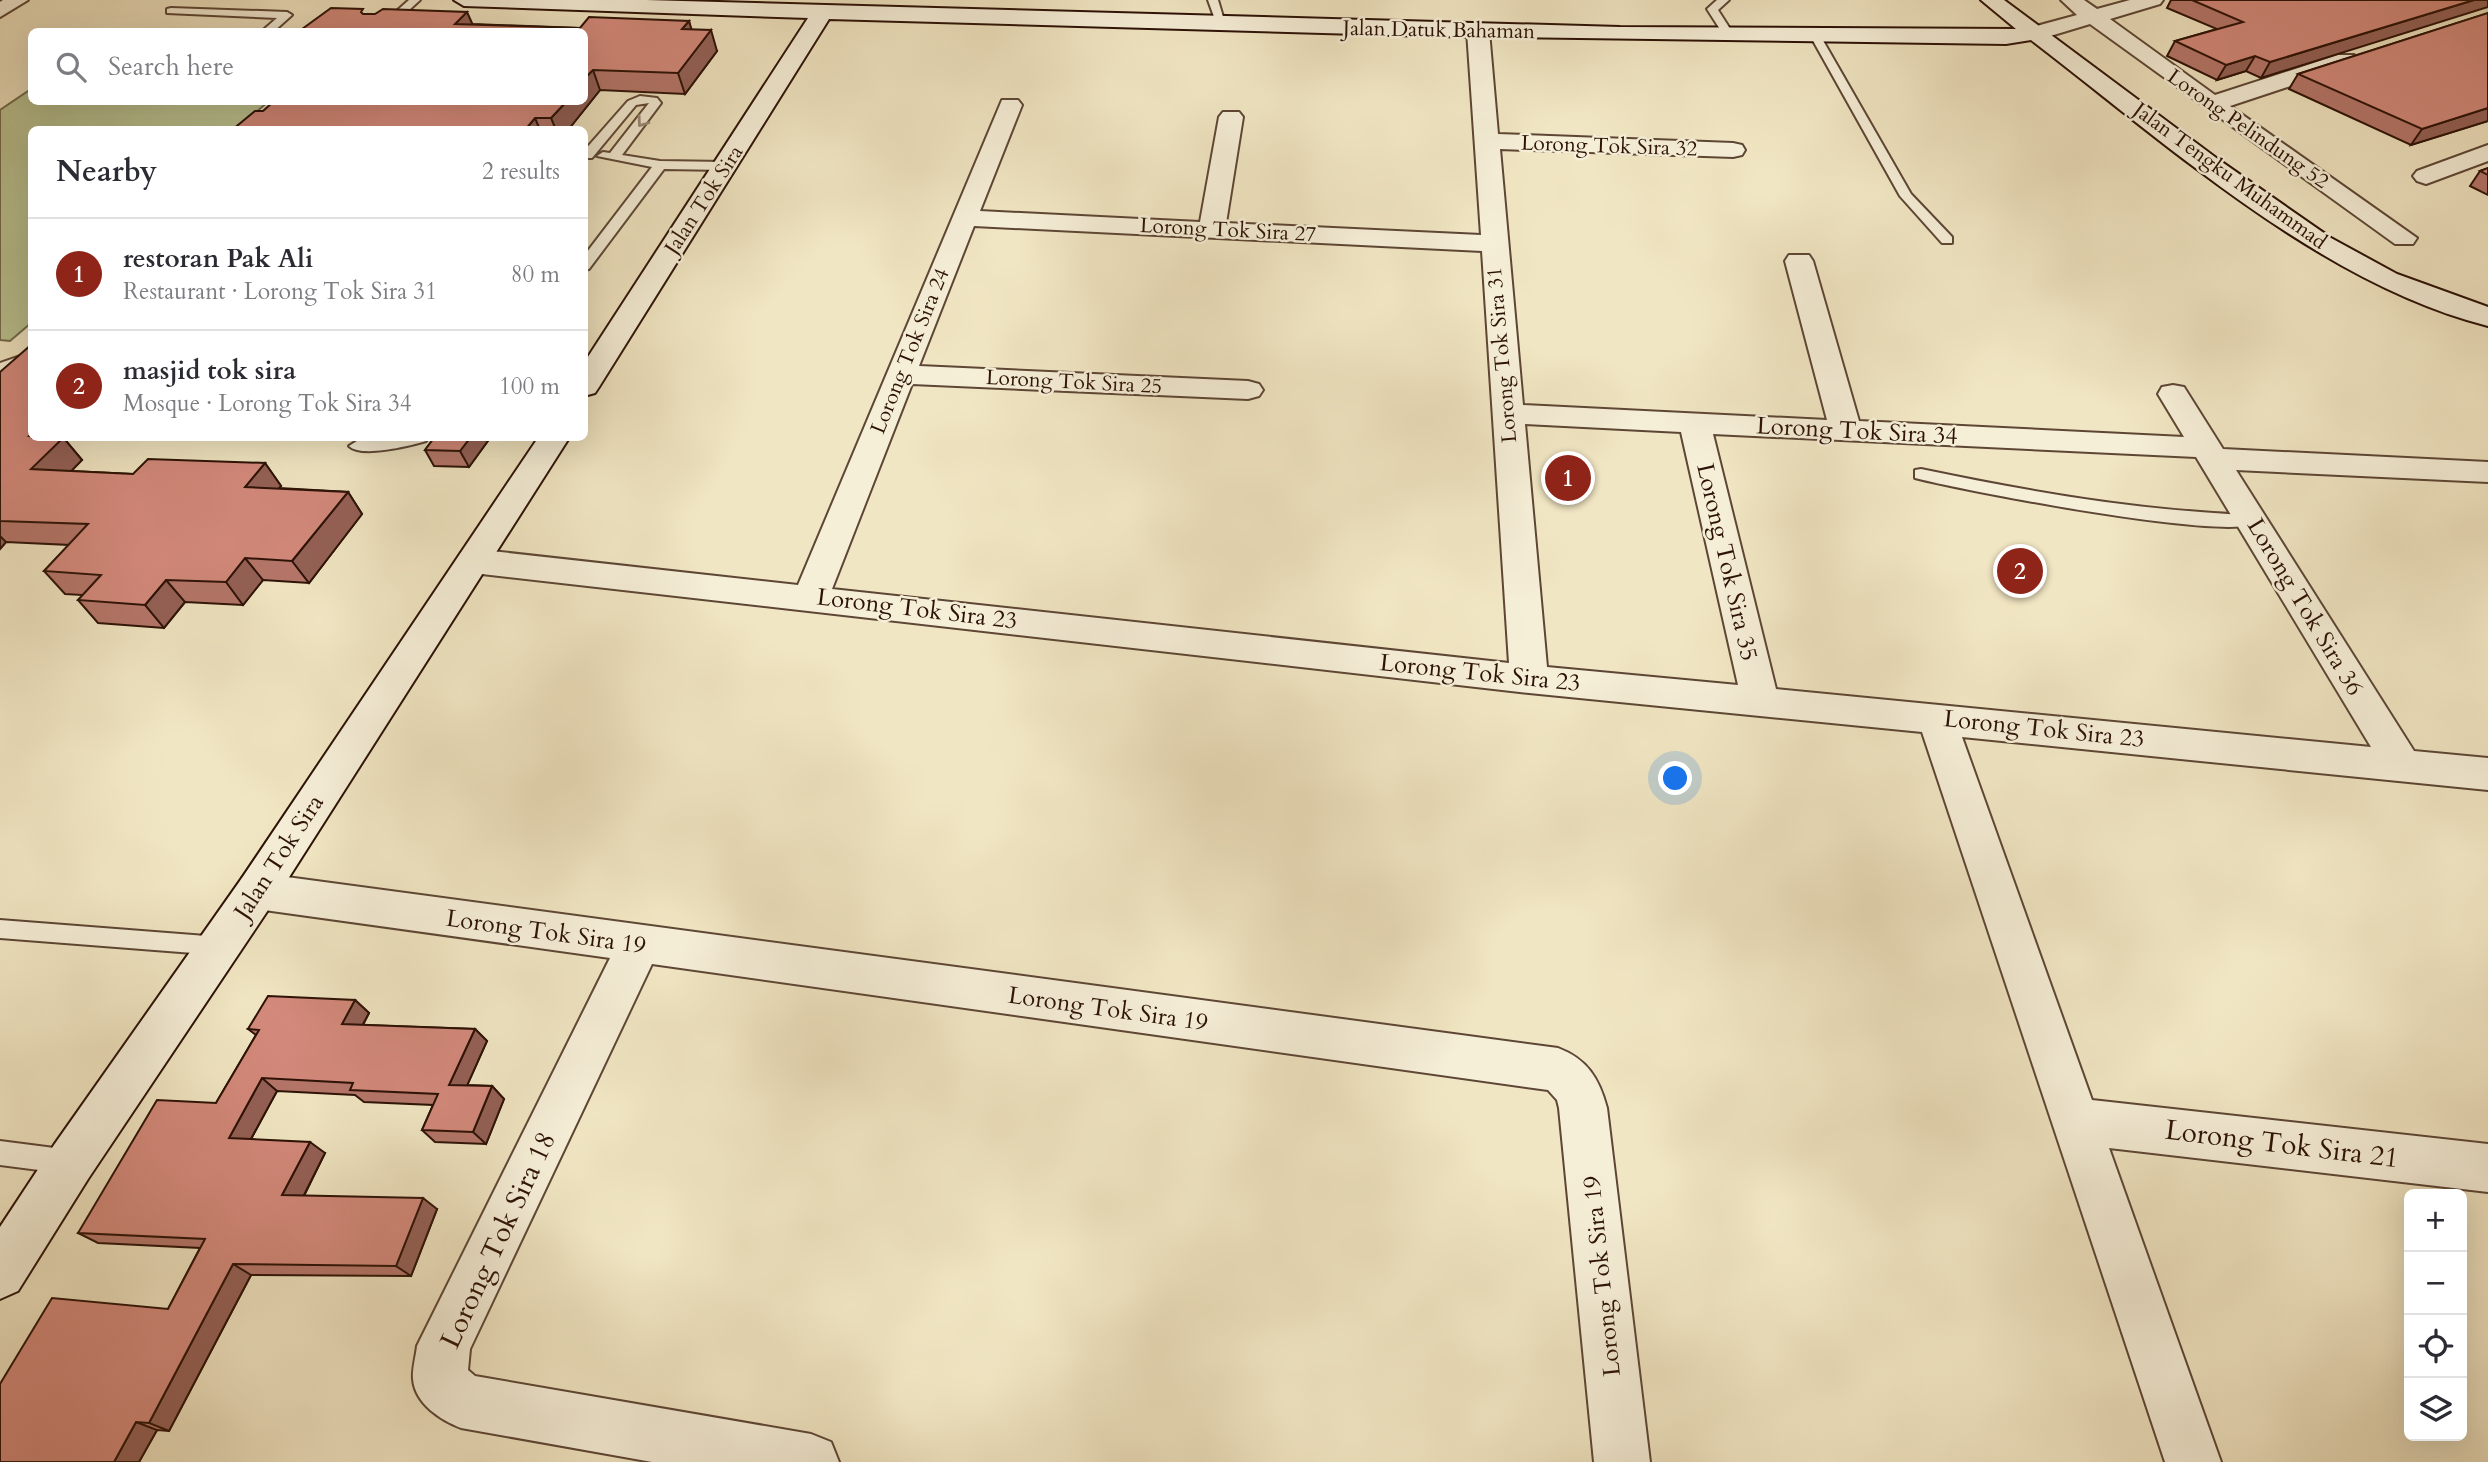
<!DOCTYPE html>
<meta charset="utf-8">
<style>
body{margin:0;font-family:Cardo,serif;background:#f2f2f3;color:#2b2b33}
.controls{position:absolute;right:21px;bottom:21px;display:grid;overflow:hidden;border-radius:10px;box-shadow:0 7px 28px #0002}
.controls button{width:63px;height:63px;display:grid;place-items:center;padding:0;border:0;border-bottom:2px solid #e1e1e2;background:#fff;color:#2b2b33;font:35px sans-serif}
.you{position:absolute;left:1676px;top:779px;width:24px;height:24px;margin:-18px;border:5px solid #fff;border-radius:50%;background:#1a73e8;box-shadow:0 0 0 10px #1a73e833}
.badge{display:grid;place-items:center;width:46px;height:46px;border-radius:50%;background:#8f2418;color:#fff;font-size:23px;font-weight:700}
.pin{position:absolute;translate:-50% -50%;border:4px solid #fff;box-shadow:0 2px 7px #0006}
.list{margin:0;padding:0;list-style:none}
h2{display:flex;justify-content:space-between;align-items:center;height:91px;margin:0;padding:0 28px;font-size:30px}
h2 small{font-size:23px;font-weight:400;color:#7c7c81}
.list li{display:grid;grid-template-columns:46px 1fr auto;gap:21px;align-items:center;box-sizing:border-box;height:112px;padding:0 28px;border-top:2px solid #e1e1e2}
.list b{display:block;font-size:26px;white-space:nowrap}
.list p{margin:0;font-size:23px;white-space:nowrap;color:#7c7c81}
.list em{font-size:23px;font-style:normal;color:#7c7c81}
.icon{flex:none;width:38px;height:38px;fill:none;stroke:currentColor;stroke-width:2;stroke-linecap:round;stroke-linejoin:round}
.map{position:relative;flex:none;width:2488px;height:1462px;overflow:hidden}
.search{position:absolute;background:#fff;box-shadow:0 7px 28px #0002;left:28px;top:28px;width:560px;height:77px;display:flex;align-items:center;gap:18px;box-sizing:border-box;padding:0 24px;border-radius:10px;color:#7c7c81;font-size:26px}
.panel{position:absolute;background:#fff;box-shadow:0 7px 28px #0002;left:28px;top:126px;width:560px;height:315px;border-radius:10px}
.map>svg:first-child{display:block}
</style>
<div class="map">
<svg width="2488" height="1462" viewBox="0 0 2488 1462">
<rect width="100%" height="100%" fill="#f1e6c3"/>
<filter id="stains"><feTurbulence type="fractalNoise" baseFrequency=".00286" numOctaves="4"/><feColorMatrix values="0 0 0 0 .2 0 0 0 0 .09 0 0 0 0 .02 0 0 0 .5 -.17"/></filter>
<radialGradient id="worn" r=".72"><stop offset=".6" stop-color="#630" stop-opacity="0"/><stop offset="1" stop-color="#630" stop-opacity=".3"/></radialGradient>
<polygon fill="#bbc493" stroke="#746a4c" stroke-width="2" points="31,89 32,102 268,102 236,129 32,130 31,323 10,341 0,340 0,110"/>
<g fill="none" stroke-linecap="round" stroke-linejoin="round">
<g stroke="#5d4635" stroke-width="4">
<g id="lane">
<polygon points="409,0 420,0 385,32 373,32"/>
<polygon points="1208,0 1218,0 1226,27 1217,25"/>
<polygon points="1717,0 1729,0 1718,10 1734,35 1733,37 1725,37 1707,9"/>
<polygon points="171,8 287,12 292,15 273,32 261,32 277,18 167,13 167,9"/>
<polygon points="1816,34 1821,37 1911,194 1952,237 1952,243 1942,243 1900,196 1811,37"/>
<polygon points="640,96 657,98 661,103 622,155 660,161 725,162 731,166 725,170 664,169 589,269 584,270 584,256 652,167 597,156 603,152 610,153 649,103 636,105 592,158 584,158 584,151 628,101"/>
<polygon points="32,352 32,361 0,372 0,363"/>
<path d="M 399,438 L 428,438 L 426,441 C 409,446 361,458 349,446 L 357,441 Z"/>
<path d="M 1921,469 C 2031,492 2140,511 2252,515 L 2260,521 C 2242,545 1956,489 1915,478 L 1915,470 Z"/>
<polygon points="0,920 219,937 227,939 230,946 227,953 219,955 0,938"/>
<polygon points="0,1141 70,1150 79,1154 82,1162 79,1170 70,1174 0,1165"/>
</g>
</g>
<g stroke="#5d4635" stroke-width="4">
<g id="street">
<polygon points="3,0 28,0 0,17 0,2"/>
<polygon points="2061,0 2084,0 2097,9 2130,0 2163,0 2160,4 2110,19 2215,95 2338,55 2354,55 2357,60 2354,65 2230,106 2417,238 2413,244 2395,244 2090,24 2037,40 2029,38 2026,33 2029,28 2077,15"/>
<path d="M 1478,24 L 1489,31 L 1498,134 L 1733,143 L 1742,145 L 1745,150 L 1742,155 L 1733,157 L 1500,149 L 1523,405 L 1827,420 L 1785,261 L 1789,255 L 1809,255 L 1813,261 L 1859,421 L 2184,437 L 2158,394 L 2162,387 L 2173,385 L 2184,387 L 2223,449 L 2488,462 L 2488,482 L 2236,470 L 2414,751 L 2488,758 L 2488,790 L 1962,737 L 2092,1100 L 2488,1144 L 2488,1192 L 2109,1148 L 2221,1462 L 2165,1462 L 1922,732 L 1529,693 L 473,573 L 461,569 L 456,561 L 461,553 L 473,549 L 798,585 L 1002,100 L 1018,100 L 1022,105 L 980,211 L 1200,222 L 1219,117 L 1223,112 L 1239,112 L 1243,117 L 1226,223 L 1481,235 L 1467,31 ZM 974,226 L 1482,251 L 1509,663 L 832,589 L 912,384 L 1248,399 L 1259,396 L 1263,390 L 1259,384 L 1248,381 L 919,366 ZM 1525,424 L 1681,432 L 1738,685 L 1547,667 ZM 1713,434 L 2196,457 L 2371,747 L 1776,689 Z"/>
<polygon points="2488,145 2488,161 2426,184 2417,181 2413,176 2417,171"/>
<path d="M 257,873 L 1558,1048 C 1587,1059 1599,1078 1607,1108 L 1650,1462 L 1594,1462 L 1559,1108 L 1557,1100 L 1548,1090 L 652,964 L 470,1349 L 468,1370 L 475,1376 L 811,1434 L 831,1442 L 839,1462 L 652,1462 L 461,1428 C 441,1420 415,1404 413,1379 C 412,1369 416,1356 417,1346 L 610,958 L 257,909 L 242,904 L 236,891 L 242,878 Z"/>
</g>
</g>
<g stroke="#2c1106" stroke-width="4">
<g id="secondary">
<path d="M 454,0 L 646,0 L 1620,27 L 2016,29 L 1981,0 L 2004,0 L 2219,160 L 2331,238 L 2397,274 L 2488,307 L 2488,326 C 2321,284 2166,143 2031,40 L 2006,44 L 1428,36 L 829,19 L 599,387 L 595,393 L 584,396 L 584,363 L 808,18 L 464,6 Z"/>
<polygon points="538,438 569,438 272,904 88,1179 18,1291 0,1299 0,1227 54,1145 242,878"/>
</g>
</g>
<use href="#lane" fill="#f6efd8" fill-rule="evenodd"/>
<use href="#street" fill="#f6efd8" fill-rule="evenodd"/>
<use href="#secondary" fill="#f6efd8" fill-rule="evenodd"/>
</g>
<g fill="#b5766a" stroke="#2c1106" stroke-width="2">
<polygon points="2171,0 2488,0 2261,78 2246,71 2217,80 2167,56 2175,41 2217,29 2167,8"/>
<polygon points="2488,13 2488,121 2411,145 2289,89 2298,74"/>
<polygon points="366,14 473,24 580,28 689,21 691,30 717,51 685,94 600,90 568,130 232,130 584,102 298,32"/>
<polygon points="2488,168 2488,195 2470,186 2480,171"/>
<polygon points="0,372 32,438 70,438 66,441 82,460 71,471 133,474 265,463 281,486 279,488 348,492 362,514 309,583 263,580 243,605 185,602 164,628 98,623 78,600 83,595 65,594 44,571 69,545 6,542 0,549"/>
<polygon points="434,438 490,438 469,467 434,466 425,450"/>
<polygon points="355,1000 369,1013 363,1025 475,1029 487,1041 467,1085 492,1086 504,1099 486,1144 435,1142 422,1130 433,1105 364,1102 355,1095 277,1091 251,1139 325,1153 304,1196 437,1209 411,1276 251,1275 169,1431 157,1430 139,1462 0,1462 168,1309 200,1248 98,1243 78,1233 216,1103 256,1035 248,1029"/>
</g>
<g fill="#946056" stroke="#2c1106" stroke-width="2">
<polygon points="2474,0 2488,0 2488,7 2261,78 2270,62"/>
<polygon points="467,12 476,32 455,24"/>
<polygon points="689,21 695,41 682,29"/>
<polygon points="711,30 717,51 685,94 678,73"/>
<polygon points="2255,56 2246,71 2217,80 2226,65"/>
<polygon points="593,70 600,90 568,130 556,130 551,118 566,102 584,102 584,79"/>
<polygon points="2488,108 2488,121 2411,145 2422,129"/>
<polygon points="535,118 540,130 525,130"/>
<polygon points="32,434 32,438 70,438 66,441 82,460 51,492 31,469 29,436"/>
<polygon points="470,438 490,438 469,467 460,451"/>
<polygon points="265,463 281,486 262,509 245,487"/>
<polygon points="348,492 362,514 309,583 292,561"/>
<polygon points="0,536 6,542 0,549"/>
<polygon points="245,558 263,580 243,605 226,582"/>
<polygon points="166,580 185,602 164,628 145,605"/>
<polygon points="355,1000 369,1013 356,1037 342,1024"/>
<polygon points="475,1029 487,1041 462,1097 449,1085"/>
<polygon points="262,1078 277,1091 245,1150 229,1138"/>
<polygon points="492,1086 504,1099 486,1144 473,1132"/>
<polygon points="310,1142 325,1153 298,1207 282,1195"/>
<polygon points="423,1198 437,1209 411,1276 396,1266"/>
<polygon points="233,1264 251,1275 169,1431 149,1423"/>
<polygon points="136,1422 157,1430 139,1462 114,1462"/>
</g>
<g fill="#d3897b" stroke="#2c1106" stroke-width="2">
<polygon points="2192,0 2474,0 2270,62 2255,56 2226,65 2175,41 2243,22"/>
<polygon points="331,8 363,9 361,12 363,14 375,14 383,9 467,12 455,24 580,28 589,17 689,21 682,29 711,30 678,73 593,70 584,79 584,32 298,32"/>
<polygon points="2488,13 2488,108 2422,129 2298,74"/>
<polygon points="273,102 566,102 551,118 535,118 525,130 232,130 255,111 263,111"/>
<polygon points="2488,168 2488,175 2480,171"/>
<polygon points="32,344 32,434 29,436 32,437 32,438 63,438 31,469 133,474 148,459 265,463 245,487 348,492 292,561 245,558 226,582 166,580 145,605 78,600 101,575 44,571 88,524 0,521 0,372"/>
<polygon points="434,438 470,438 460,451 425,450"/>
<polygon points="268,996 355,1000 342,1024 475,1029 449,1085 492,1086 473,1132 422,1130 438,1094 350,1090 353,1083 262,1078 229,1138 310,1142 282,1195 423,1198 396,1266 233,1264 149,1423 136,1422 114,1462 0,1462 0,1384 52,1298 168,1309 205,1239 78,1233 157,1100 216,1103 259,1030 248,1029"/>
</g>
<defs><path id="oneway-chevron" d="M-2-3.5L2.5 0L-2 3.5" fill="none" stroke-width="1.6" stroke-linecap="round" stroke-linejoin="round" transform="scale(1.75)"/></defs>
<use stroke="#9b8b7a" href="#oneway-chevron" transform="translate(642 122) rotate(126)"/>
<g text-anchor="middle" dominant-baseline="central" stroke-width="5" stroke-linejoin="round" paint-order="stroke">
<g font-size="21" fill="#2c1106" stroke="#f6efd8">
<text transform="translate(1439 30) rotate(1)">Jalan Datuk Bahaman</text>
<text transform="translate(2248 129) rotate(35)">Lorong Pelindung 52</text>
<text transform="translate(1609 146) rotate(2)">Lorong Tok Sira 32</text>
<text transform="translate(2230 176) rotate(36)">Jalan Tengku Muhammad</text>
<text transform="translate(704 200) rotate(-57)">Jalan Tok Sira</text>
<text transform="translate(1228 230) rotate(3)">Lorong Tok Sira 27</text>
<text transform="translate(910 351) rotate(-68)">Lorong Tok Sira 24</text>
<text transform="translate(1502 355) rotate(-95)">Lorong Tok Sira 31</text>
<text transform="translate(1074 382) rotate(3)">Lorong Tok Sira 25</text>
</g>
<g font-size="24" fill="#2c1106" stroke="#f6efd8">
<text transform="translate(1857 431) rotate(3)">Lorong Tok Sira 34</text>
<text transform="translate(1727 562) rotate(77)">Lorong Tok Sira 35</text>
<text transform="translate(2305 607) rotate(59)">Lorong Tok Sira 36</text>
<text transform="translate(917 609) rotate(7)">Lorong Tok Sira 23</text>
<text transform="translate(1480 673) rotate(6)">Lorong Tok Sira 23</text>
<text transform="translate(2044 729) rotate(6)">Lorong Tok Sira 23</text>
<text transform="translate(279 857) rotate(-57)">Jalan Tok Sira</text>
<text transform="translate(546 932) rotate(8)">Lorong Tok Sira 19</text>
<text transform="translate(1108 1009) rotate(8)">Lorong Tok Sira 19</text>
<text transform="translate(1602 1276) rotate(-96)">Lorong Tok Sira 19</text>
</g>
<g font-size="28" fill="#2c1106" stroke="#f6efd8">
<text transform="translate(2282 1144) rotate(7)">Lorong Tok Sira 21</text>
<text transform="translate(498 1240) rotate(-65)">Lorong Tok Sira 18</text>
</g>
</g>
<rect width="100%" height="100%" filter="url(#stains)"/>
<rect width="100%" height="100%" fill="url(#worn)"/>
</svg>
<div class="controls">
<button>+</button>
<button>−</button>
<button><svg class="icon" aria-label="locate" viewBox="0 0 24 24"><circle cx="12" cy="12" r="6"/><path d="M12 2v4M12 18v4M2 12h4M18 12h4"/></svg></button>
<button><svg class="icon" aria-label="layers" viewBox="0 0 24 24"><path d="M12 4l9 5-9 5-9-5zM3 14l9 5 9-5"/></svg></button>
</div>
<div class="you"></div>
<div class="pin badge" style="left:1568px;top:478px">1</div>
<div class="pin badge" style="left:2020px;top:571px">2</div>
<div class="search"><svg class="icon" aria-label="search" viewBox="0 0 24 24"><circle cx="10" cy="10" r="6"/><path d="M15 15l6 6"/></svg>Search here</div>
<section class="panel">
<h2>Nearby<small>2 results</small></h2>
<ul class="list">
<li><span class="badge">1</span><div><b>restoran Pak Ali</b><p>Restaurant · Lorong Tok Sira 31</p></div><em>80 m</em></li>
<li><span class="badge">2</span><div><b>masjid tok sira</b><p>Mosque · Lorong Tok Sira 34</p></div><em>100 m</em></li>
</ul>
</section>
</div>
